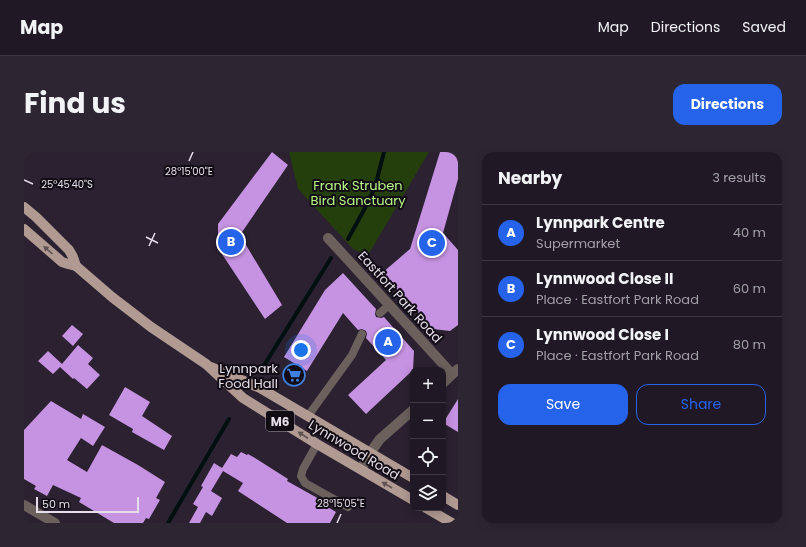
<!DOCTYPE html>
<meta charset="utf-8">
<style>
body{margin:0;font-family:Poppins,sans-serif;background:#2d2632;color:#f1f3f6}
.controls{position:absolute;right:12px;bottom:12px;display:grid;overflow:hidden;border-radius:8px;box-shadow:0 2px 10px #0003}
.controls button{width:36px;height:36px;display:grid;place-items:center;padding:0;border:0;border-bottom:1px solid #3d3842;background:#201925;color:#f1f3f6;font:20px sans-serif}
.scale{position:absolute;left:12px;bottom:10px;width:103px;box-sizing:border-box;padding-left:4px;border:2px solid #e5dee9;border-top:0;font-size:11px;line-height:14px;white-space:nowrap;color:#e5dee9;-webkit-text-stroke:3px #110c14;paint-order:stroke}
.you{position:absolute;left:277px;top:198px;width:14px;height:14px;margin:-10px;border:3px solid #fff;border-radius:50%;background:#1a73e8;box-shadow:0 0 0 6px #1a73e833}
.badge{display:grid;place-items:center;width:26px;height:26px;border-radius:50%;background:#2563eb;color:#fff;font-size:13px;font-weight:700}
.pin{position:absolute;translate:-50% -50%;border:2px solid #fff;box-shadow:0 1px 4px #0006}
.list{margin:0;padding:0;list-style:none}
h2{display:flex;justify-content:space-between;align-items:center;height:52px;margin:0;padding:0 16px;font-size:17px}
h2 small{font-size:13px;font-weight:400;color:#a2a0a7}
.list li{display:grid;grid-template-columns:26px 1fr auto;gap:12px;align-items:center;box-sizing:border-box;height:56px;padding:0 16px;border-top:1px solid #3d3842}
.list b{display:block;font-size:15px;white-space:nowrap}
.list p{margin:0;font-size:13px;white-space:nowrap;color:#a2a0a7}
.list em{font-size:13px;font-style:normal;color:#a2a0a7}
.actions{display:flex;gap:8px;padding:12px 16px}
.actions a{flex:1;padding:9px 0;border:1px solid #2563eb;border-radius:12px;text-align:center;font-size:14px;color:#2563eb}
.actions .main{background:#2563eb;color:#fff}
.icon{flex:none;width:22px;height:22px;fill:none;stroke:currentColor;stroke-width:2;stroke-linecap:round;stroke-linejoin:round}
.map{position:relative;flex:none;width:434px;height:371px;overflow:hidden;border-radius:12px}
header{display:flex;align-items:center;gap:24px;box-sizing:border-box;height:56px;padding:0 20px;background:#201925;border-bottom:1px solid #3d3842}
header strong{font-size:19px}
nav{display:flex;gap:22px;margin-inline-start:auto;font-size:14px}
.intro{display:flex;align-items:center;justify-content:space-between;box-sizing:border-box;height:96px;padding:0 24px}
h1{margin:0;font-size:28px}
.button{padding:10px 18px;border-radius:12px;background:#2563eb;color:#fff;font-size:14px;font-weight:700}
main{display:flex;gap:24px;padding:0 24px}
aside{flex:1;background:#201925;border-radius:12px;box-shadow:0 2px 10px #0003}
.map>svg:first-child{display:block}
</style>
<header>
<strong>Map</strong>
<nav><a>Map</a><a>Directions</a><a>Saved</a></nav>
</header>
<div class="intro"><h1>Find us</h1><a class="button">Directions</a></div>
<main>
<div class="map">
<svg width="434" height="371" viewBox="0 0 434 371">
<rect width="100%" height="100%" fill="#2b2131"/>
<polygon fill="#253f0c" points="265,0 405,0 344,103 329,97 274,37"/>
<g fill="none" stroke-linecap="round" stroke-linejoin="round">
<g stroke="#000f10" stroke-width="4">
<polyline points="324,87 341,56 351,35 360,0"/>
<polyline points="239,215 307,106"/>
<polyline points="144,371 205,267"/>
</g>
</g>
<g fill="#c692e2">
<polygon points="248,0 264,13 216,83 258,153 241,167 194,96 194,72"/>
<polygon points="416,0 434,0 434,27 419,81 434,98 434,173 426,179 409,177 358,121 386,97"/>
<polygon points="319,121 352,157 351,162 352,165 357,166 360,165 390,199 389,218 342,262 324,243 362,208 342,186 343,182 342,179 338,177 334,178 319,161 283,219 260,205 301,138"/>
<polygon points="48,173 59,182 49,194 38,184"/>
<polygon points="54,193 69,206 64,212 76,223 63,237 50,226 49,227 36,215 29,222 14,209 24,199 38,212"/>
<polygon points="101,235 126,250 118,264 148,284 140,298 108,280 109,277 85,263"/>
<polygon points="434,247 434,280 419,271"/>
<polygon points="27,249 57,267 59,262 81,275 69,294 57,286 43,308 63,320 78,293 114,313 141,330 132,346 136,348 125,367 122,366 119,371 90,371 55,350 57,346 29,333 23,344 10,337 12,334 0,327 0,278"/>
<polygon points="217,300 223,303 224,302 231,306 264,327 263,329 297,348 295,350 312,360 306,371 263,371 214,339 219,331 199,319 187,339 198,346 188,364 182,360 176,371 165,371 174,355 169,352 179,335 177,334 190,311 198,316 207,302 213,305"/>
</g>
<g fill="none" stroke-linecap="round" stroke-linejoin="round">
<g stroke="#6b605c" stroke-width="8">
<polyline points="356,161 365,153"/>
<polyline points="284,264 328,203 338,182"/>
<polyline points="293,292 279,317 277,324 281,331 324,355"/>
</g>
<g stroke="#6b605c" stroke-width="10">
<polyline points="304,86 348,134 428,222"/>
<polyline points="419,231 434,217"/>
<polyline points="337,317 346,301 356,287 389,258"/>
<polyline points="0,353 31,371"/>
</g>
<g stroke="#b09a92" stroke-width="10">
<polyline points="0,55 12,65 45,98 49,105 52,114"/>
<polyline points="0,77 30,103 38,110 44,112 52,114 88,145 127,175 182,212 219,246 293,292 389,348"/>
<polyline points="187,215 236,236 389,326"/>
<polyline points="419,344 434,353"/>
<polyline points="402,356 428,371"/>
</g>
</g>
<defs><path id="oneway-solid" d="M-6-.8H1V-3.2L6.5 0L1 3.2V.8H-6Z"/></defs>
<g fill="#605353">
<use href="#oneway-solid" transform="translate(24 98) rotate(-138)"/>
<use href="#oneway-solid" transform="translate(279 283) rotate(-147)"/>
<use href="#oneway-solid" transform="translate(363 333) rotate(-150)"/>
</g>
<path fill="none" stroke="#e5dee9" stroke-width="1.5" d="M 165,9 L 169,0M 0,28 L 9,32M 122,85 L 134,91M 125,94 L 131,81M 313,371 L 317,362"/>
<defs>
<g id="supermarket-ring" transform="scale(1.15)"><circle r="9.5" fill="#110c14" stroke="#3f7fe0" stroke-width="1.5"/><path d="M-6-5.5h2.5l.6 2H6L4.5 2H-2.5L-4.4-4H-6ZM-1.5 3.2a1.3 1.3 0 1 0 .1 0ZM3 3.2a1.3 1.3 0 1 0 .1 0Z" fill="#3f7fe0"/></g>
</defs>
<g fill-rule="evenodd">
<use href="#supermarket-ring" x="270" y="223"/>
</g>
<g text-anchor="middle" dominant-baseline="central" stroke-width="4" stroke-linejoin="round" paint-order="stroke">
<rect fill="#110c14" stroke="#a59fa9" stroke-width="1" x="242" y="259" width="28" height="20" rx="3"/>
<g font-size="12" font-weight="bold" fill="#e5dee9">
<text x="256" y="269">M6</text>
</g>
<g font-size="13" fill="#b8f686" stroke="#110c14">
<text x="334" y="33">Frank Struben<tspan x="334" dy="15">Bird Sanctuary</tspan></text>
</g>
<g font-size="13" fill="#e5dee9" stroke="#110c14">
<text transform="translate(376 145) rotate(48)">Eastfort Park Road</text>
<text transform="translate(330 298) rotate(31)">Lynnwood Road</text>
</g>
<g font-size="13" fill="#e5dee9" stroke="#110c14" text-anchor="end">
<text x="254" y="216">Lynnpark<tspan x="254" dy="15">Food Hall</tspan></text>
</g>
</g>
<g font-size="10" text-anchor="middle" fill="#e5dee9" stroke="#110c14" stroke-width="4" stroke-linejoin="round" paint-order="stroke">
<text x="165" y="23">28°15'00"E</text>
<text x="43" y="36">25°45'40"S</text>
<text x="317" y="355">28°15'05"E</text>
</g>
</svg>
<div class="controls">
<button>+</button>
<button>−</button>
<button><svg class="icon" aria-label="locate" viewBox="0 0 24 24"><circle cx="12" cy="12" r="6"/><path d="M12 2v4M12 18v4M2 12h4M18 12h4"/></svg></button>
<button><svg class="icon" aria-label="layers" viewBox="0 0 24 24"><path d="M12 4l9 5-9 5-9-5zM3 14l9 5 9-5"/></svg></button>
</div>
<div class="scale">50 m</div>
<div class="you"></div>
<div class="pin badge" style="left:364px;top:190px">A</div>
<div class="pin badge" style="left:207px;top:90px">B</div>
<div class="pin badge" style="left:408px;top:91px">C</div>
</div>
<aside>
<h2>Nearby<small>3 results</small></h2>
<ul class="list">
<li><span class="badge">A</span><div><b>Lynnpark Centre</b><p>Supermarket</p></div><em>40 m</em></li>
<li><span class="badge">B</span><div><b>Lynnwood Close II</b><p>Place · Eastfort Park Road</p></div><em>60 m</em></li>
<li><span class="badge">C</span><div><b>Lynnwood Close I</b><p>Place · Eastfort Park Road</p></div><em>80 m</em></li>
</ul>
<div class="actions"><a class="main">Save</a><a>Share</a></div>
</aside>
</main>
